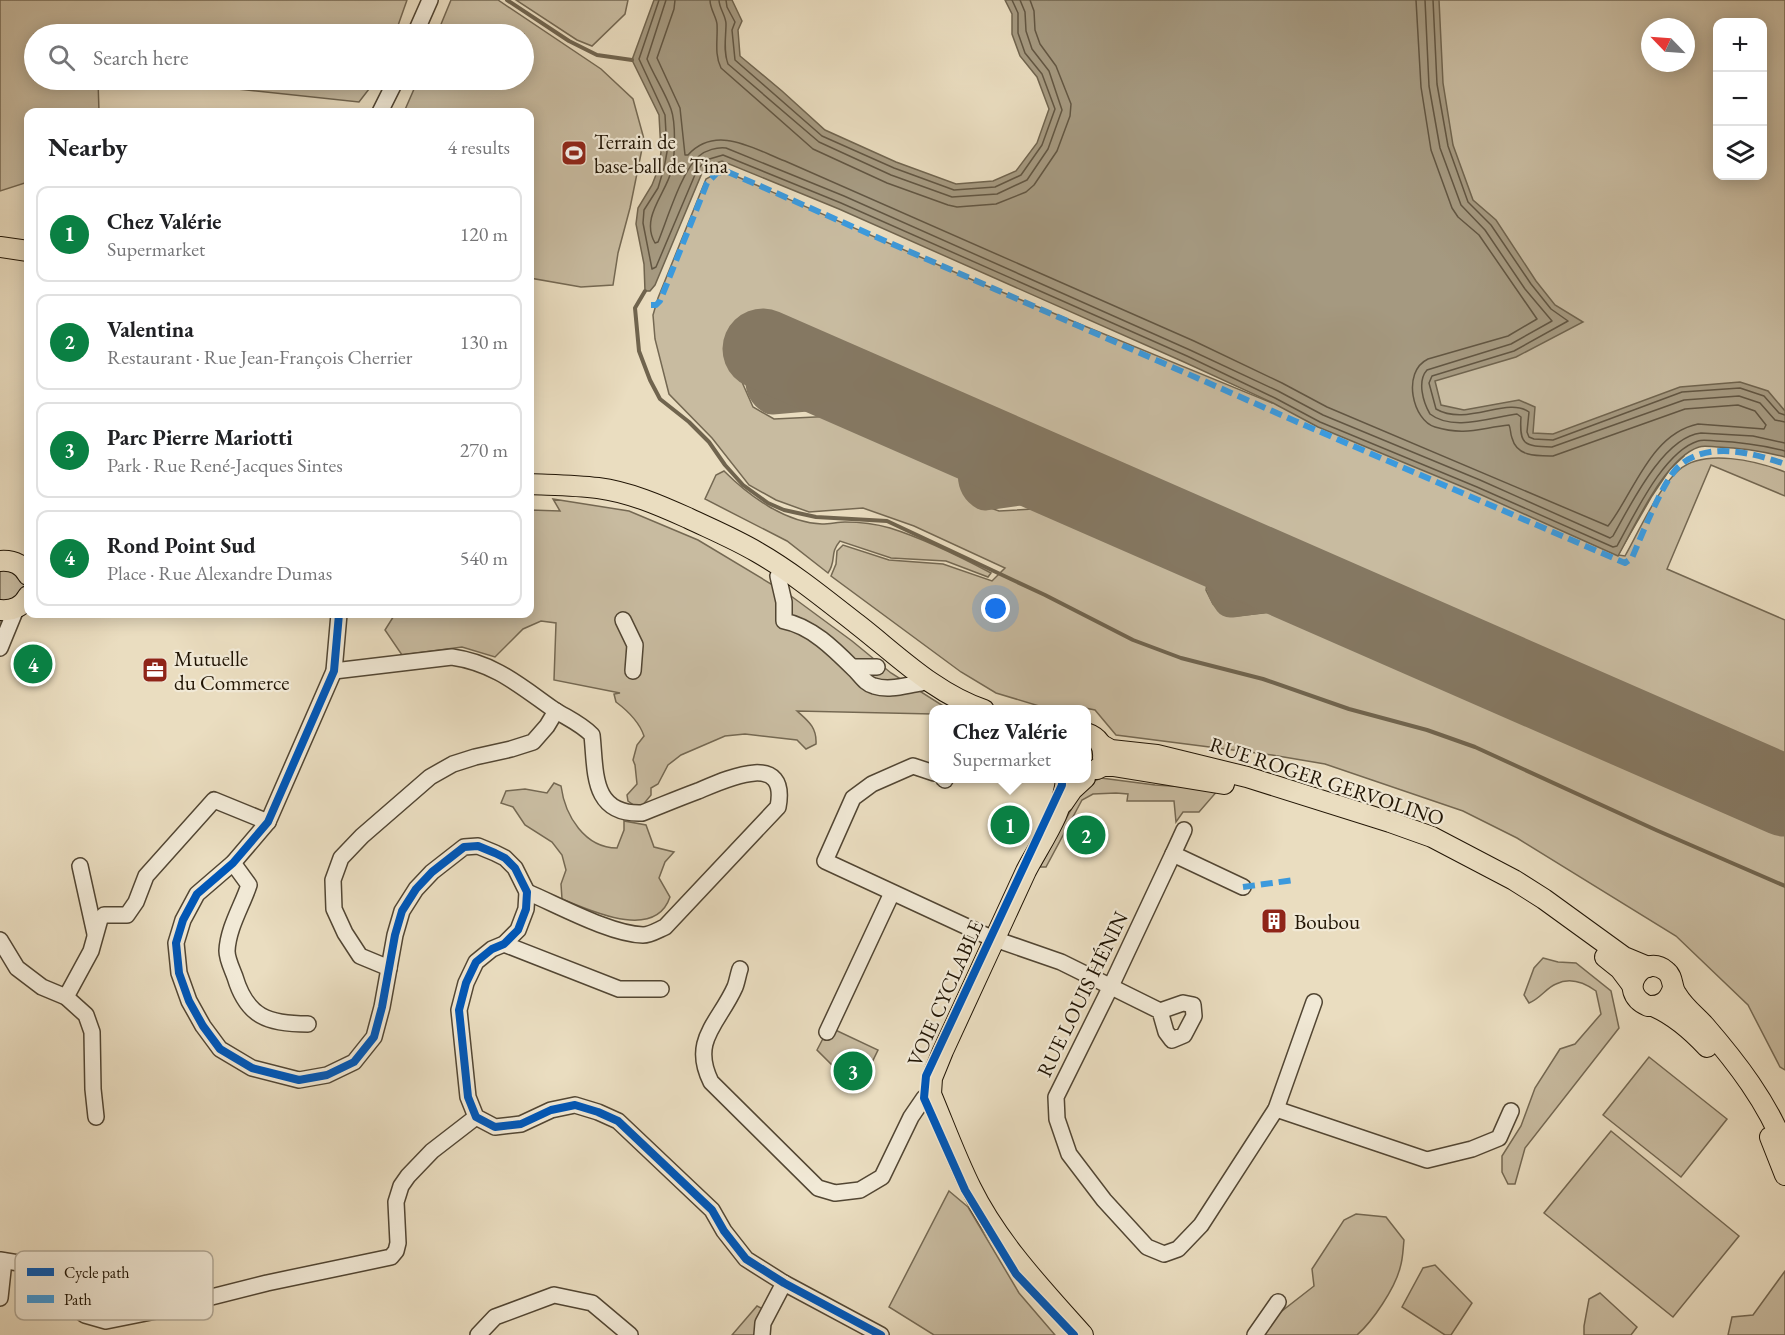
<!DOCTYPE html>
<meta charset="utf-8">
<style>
body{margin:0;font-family:"EB Garamond",serif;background:#f6f6f6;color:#202124}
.controls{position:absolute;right:18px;top:18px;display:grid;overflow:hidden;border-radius:12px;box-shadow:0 3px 15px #0003}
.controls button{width:54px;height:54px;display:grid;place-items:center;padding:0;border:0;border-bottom:2px solid #e0e0e0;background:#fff;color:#202124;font:30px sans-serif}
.compass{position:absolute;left:1641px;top:18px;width:54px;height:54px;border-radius:50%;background:#fff;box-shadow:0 3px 15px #0003;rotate:295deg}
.you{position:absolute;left:996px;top:609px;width:21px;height:21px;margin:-15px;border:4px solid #fff;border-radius:50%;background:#1a73e8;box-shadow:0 0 0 9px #1a73e833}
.badge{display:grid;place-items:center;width:39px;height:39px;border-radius:50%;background:#0b8043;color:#fff;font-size:20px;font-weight:700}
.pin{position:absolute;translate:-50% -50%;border:3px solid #fff;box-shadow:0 2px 6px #0006}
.popup{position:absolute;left:929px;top:705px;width:162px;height:78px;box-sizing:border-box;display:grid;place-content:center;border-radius:12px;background:#fff;filter:drop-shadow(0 2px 4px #0005);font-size:20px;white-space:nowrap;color:#757577}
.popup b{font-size:22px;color:#202124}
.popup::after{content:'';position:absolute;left:50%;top:100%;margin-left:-12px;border:12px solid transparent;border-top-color:#fff}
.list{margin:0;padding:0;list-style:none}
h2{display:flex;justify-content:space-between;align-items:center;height:78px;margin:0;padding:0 24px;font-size:26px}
h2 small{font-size:20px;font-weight:400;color:#757577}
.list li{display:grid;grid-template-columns:39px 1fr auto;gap:18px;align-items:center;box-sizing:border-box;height:96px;margin:0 12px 12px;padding:0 12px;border:2px solid #e0e0e0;border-radius:12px}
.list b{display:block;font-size:22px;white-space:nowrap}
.list p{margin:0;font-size:20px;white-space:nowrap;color:#757577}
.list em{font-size:20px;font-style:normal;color:#757577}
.icon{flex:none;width:33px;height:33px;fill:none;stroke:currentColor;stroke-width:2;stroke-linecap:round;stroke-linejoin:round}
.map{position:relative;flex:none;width:1785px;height:1335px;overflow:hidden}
.search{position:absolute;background:#fff;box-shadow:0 3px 15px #0003;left:24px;top:24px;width:510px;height:66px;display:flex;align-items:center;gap:15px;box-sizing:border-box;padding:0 21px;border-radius:33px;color:#757577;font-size:22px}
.panel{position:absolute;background:#fff;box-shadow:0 3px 15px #0003;left:24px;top:108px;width:510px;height:510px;border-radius:12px}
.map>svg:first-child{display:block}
</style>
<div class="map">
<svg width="1785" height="1335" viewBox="0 0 1785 1335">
<rect width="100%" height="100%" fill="#eaddc0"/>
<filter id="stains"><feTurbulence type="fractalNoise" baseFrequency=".00333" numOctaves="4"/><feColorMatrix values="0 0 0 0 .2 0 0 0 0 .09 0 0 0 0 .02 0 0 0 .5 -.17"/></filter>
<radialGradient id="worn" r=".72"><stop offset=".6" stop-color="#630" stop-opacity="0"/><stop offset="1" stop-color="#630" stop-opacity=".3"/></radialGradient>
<g fill="#c8bba0" stroke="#746852" stroke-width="1.5" fill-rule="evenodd">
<polygon points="0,0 407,0 395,34 34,34 34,80 98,80 99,112 28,112 28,182 0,191"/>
<polygon points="451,0 498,0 601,69 633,99 644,139 630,208 618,253 613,285 581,287 530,278 530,112 404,112 418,80 524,80 524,34 437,34"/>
<polygon points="516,0 628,0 625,14 592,46 577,40"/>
<path d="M 1418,0 L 1785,0 L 1785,437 L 1695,425 L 1684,456 L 1670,469 L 1652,496 L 1618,555 L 1625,556 C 1639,531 1658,488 1679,470 C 1704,448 1757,461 1785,472 L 1785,496 L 1711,465 L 1667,569 L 1785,620 L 1785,763 L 1782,764 L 767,320 L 742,382 L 753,407 L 774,419 L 836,416 L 952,463 L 971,501 L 999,511 L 1050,508 L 1208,576 L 1206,590 L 1213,604 L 1236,616 L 1290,610 L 1785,830 L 1785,1070 L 1780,1067 L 1748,1005 L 1676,936 L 1517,838 L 1463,811 L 1325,764 L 1272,755 L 1116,735 L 1095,710 L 1075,706 L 1049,709 L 996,693 L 961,672 L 831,576 L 836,564 L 837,551 L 843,545 L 889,560 L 943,564 L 992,581 L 1005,568 L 914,526 L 863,508 L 809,512 L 776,500 L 749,485 L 712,438 L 669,394 L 655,339 L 653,315 L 658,298 L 706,179 L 722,170 L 975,281 L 1272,403 ZM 1718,22 L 1762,22 L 1762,176 L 1718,176 ZM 1650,27 L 1686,27 L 1686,63 L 1650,63 Z"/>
<polygon points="152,80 376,80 359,102"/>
<path d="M 724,471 C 749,496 786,523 822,524 C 830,524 838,522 845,522 C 860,522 876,524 890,528 C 925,539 959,556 991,573 L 988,577 L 946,561 L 891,558 L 840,541 C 829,554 837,560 828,573 L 787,541 L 705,499 L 716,475 Z"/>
<path d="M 553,499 L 629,511 L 698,540 L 791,596 L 852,641 L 891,673 L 948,709 L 934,710 L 933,714 L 797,711 C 808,721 817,727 816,744 L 806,749 L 797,740 L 745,734 L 725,736 L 681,755 L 668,765 L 658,784 L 651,788 L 651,795 L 642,806 L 635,806 L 628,801 L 627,795 L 637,784 L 635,765 L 633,760 L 637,745 L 644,736 C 639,721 628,711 616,702 L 614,694 L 620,693 L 554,680 L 556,623 L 541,621 L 523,629 L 495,657 L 462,647 L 402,655 L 385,630 L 395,614 L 530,614 L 530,510 L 560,511 Z"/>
<polygon points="0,561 28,575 28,596 0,648"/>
<polygon points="1101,778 1155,785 1219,789 1199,812 1183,812 1176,822 1174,801 1127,801 1128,794 1116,793 1093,794 1082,800 1046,867 1040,867 1080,793 1081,787"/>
<path d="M 554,783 L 561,786 C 565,816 585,848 617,848 L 624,830 L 624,821 L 646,825 L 654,847 L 674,852 L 665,862 L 659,878 L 670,897 C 655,941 591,911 562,899 L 561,884 L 566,870 L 562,855 L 552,842 L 525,825 L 513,807 L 501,803 L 506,791 L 525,789 L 547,793 Z"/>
<path d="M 1543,958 L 1558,962 L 1576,963 L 1611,991 L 1619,1028 L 1525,1148 L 1515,1184 L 1508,1184 L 1502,1172 L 1502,1156 L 1521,1126 L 1535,1088 L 1560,1049 L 1575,1044 L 1601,1014 L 1596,991 C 1585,983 1570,977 1556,984 C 1546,988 1541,998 1529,1003 L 1524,995 L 1534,968 Z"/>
<polygon points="829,1027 878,1050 858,1091 817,1050"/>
<polygon points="1649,1057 1727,1119 1681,1177 1603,1115"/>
<polygon points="1611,1131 1739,1236 1673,1317 1544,1213"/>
<polygon points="949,1191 968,1207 1019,1293 1055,1335 934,1335 889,1307"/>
<path d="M 1356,1214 L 1386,1217 L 1404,1240 C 1403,1249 1403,1259 1400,1268 C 1395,1288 1373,1321 1357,1335 L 1265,1335 L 1273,1318 L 1314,1286 L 1312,1269 L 1344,1220 Z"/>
<polygon points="1435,1265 1472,1303 1451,1335 1445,1335 1402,1307 1423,1268"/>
<polygon points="1785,1271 1785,1335 1728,1335 1732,1317 1753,1315"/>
<polygon points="1600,1293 1637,1327 1631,1335 1584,1335 1584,1326 1589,1299"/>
<polygon points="757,1306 769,1312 762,1335 732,1335"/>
</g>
<path fill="#a59980" stroke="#70644e" stroke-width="1.5" d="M 654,0 L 732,0 L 742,21 L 738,30 L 740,56 L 782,91 L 825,130 L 896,162 L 956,184 L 993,181 L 1016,171 L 1037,143 L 1049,109 L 1037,77 L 1020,56 L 1012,34 L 1012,14 L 1005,0 L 1439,0 L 1443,83 L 1453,145 L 1473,200 L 1496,220 L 1536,281 L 1555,305 L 1583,322 L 1516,357 L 1435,381 L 1441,405 L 1464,410 L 1519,400 L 1535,407 L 1533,433 L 1553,434 L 1680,387 L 1740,382 L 1768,391 L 1785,411 L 1785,457 C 1762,451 1741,448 1717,447 C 1712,447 1704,445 1699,447 C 1665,458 1635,526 1618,556 L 1475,492 L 1318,427 L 1273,403 L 1184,362 L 839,209 L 722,161 L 708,166 L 702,173 L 655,285 L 650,291 L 645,291 L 644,264 L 636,224 L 638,208 L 652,185 L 659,167 L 661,152 L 659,115 L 632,60 Z"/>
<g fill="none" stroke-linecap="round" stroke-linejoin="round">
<g stroke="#625642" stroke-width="1.5">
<path d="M 659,0 L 639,59 L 665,115 L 667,152 L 664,168 L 658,188 L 644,210 L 643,223 L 652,269 L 656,267 L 697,170 L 706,160 L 723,155 L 841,203 L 1187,356 L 1275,398 L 1320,422 L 1477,487 L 1613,547 L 1617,546 C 1634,516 1663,452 1698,441 C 1703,439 1711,441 1716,441 C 1740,442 1762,445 1785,451"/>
<path d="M 666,0 L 647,59 C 654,76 665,92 671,109 C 676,123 675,155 672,169 C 666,194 640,217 655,243 L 658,242 C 667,220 682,170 699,156 C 706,150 717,147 726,148 L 844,196 L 1190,350 L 1278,391 L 1323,415 L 1480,480 L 1610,538 L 1613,536 C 1630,506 1663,437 1701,433 L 1753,436 L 1785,443"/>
<path d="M 675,0 L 674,9 L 657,58 L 680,108 L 685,155 L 688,155 C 716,124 754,149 785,161 L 1194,341 L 1282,383 L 1327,407 L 1608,526 C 1634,493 1650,434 1698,424 L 1764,429 L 1766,425 L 1755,411 L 1738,405 L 1685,409 L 1553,456 C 1537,456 1517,457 1512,438 C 1510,433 1511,429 1509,425 C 1480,428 1465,436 1435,427 C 1413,421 1401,372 1428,359 L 1508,336 L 1537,319 L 1479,235 L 1458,217 L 1452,208 L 1431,150 L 1421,87 L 1416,0"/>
<path d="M 710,0 C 710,9 716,16 717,24 C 718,39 714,54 721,68 L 813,149 L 887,183 L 948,205 L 957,207 L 996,204 L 1026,192 L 1034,185 L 1057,151 L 1070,116 L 1071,104 L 1056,66 L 1040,44 L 1035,30 L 1034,11 L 1030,0"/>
<path d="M 719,0 C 719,8 726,16 726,24 C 726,37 723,51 728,64 L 819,142 L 891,175 L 952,197 L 997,194 L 1027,180 L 1048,149 L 1062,110 L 1049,71 L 1032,49 L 1026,31 L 1025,12 L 1020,0"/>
<polyline points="726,0 727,7 735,22 732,30 735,60 822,136 894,168 954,190 995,187 1021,175 1042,145 1055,109 1042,74 1025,53 1018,33 1018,13 1012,0"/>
<path d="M 1425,0 L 1429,86 L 1440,148 L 1461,205 L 1485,230 L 1525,289 L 1552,321 L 1511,344 L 1427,370 C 1417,381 1423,402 1430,414 C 1453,432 1492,417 1517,414 L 1521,417 C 1519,446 1525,446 1552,447 L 1684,400 L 1739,396 L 1760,403 L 1775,420 L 1785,422"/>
<path d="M 1433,0 L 1437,84 L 1448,146 L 1468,202 L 1491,225 L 1531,284 L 1551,309 L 1568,321 L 1514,351 L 1432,376 L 1429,383 L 1436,409 C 1467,427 1507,396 1529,412 L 1527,432 L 1529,437 L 1534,439 L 1553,440 L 1682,392 L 1740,388 L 1764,396 L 1779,413 L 1785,415"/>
</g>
<g stroke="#70644e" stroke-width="4">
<polyline points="507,0 569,41 597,55 632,60"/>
<polyline points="645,291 635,308 639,351 650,380 660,399 689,422 709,442 725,465 743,485 768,503 784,510 816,517 887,521 1045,595 1133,640 1181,658 1263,679 1349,709 1427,730 1475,747 1656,830 1785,886"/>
</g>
<g stroke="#857862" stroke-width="33">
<path d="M 816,372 C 786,330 742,380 772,398 L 841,392 L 864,394"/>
<path d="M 1023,463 C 992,420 956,478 985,494 L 1068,482"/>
<path d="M 1271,571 C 1248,534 1205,570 1230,601 L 1233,601 L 1314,590"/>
</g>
<polyline stroke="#857862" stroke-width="81" points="763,349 1785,796"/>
<g stroke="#524633" stroke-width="18">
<g id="minor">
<polyline points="415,34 430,0"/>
<polyline points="380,112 396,80"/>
<path d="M 778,576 L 784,602 L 784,621 C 811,626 834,649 853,668 C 860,674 865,684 874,686 C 890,691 906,685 921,683"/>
<polyline points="339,614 334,671 268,822 233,863 197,894 183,920 176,943 179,973 189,1001 203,1026 220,1049 252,1068 299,1080 327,1075 354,1062 374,1037 382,1007 395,935 402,911 416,889 432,872 464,847 478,846 495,853 505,858 515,868 527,892 526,909 518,930 504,944 492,949 476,962 466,983 459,1010 468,1097 476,1117 495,1127 521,1124 551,1110 575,1105 598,1112 618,1121 712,1210 724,1231 746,1259 784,1283 881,1335"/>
<polyline points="623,620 635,645 633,671"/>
<polyline points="0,648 16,609"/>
<polyline points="853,667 877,667"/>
<path d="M 334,671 L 452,657 C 494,663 519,685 553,709 C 567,718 580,723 592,735 C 596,772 591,815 642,813 C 660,806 679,798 698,791 C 724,780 789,749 778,807 L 665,927 C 658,930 650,935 643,935 C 610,934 558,905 527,892"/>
<polyline points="934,773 913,766 872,784 853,798 825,861 989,937 1061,962 1160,1011 1183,1003 1193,1005 1194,1016 1184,1035 1172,1040 1166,1032 1160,1011"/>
<polyline points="943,778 945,780"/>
<polyline points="1173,854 1184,830"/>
<path d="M 233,863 L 249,885 C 242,906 228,928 227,951 C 227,959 232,969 235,977 C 247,1017 268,1024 308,1024"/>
<polyline points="80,866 95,934"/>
<polyline points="1243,887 1173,854 1111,986 1056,1097 1057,1119 1069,1154 1104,1200 1147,1247 1164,1254 1178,1249 1201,1225 1276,1109 1314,1002"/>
<polyline points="0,940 17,968 42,987 66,997 86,1015 92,1032 93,1089 96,1117"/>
<polyline points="504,944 619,989 661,989"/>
<polyline points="389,968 360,956 345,933 334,909 333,880 341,858 362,836 430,777 453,764 475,757 511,749 533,742 547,726 556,711"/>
<path d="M 740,969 C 738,975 737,982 735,987 C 719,1023 690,1040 711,1082 L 818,1188 L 835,1193 L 860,1190 L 882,1177 L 911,1117 L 924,1098 L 931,1094"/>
<polyline points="66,997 91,951 100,919 104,915 127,915 136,902 146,876 214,800 268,822"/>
<polyline points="827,1032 892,893"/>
<polyline points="1276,1109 1427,1160 1472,1149 1499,1138 1511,1111"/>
<polyline points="0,1260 37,1266 45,1272 69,1303 85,1315 106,1321 156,1311 267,1283 391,1257 396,1251 398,1243 396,1202 401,1186 408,1176 432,1151 476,1117"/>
<polyline points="0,1298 4,1261"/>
<polyline points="478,1335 495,1317 554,1295 592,1303 630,1335"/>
<polyline points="762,1335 763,1323 784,1283"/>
<polyline points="1255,1335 1278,1302"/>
</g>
</g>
<g stroke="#201404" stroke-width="22">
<g id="major">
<polyline points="0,247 28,251"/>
<path d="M 530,484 C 552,485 575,485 598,488 C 629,492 659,505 688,518 C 711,529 735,539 757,552 C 792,572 825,599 857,624 C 897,655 934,693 984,710"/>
<path d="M 0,561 C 13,560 22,564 28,575"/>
<path d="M 0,610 C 13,611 22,607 28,596"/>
<path d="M 1086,733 C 1098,737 1104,745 1103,758"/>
<polyline points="1102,745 1111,750 1157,755 1247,777 1390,822 1432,837 1514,880 1544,899 1624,957 1648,967"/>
<polyline points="1097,769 1103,766 1113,766 1224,784"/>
<path d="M 1066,778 C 1064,812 1041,842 1026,871 C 998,931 971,991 943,1051 L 932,1078 L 931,1094 C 944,1125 956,1158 971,1188 C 998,1243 1043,1290 1083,1335"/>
<polyline points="1063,803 1072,790 1085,778"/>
<polyline points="1605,957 1620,969 1632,985"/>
<path d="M 1673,988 C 1669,1001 1661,1007 1648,1006 C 1614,991 1644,952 1666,971 C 1674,977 1671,988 1677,995 C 1684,1007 1696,1016 1705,1026 C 1737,1063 1767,1102 1785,1148"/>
<path d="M 1655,1007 C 1675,1016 1692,1031 1707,1047"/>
<polyline points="1770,1137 1785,1175"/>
</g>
</g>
<use href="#minor" stroke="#f1e9d6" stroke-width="15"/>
<use href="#major" stroke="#eaddc0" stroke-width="20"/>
<g stroke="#3c9add" stroke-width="6" stroke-dasharray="12 6" stroke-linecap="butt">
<path d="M 651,305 L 656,305 L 660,301 L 707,183 L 717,173 L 726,171 L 1295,421 L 1625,563 L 1632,558 C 1641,537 1663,481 1678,467 C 1707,440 1753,453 1785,464"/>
<polyline points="1243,887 1294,880"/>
</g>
<g stroke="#f1e9d6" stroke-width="11">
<g id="cycleway">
<polyline points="339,614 334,671 268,822 233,863 197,894 183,920 176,943 179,973 189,1001 203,1026 220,1049 252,1068 299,1080 327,1075 354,1062 374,1037 382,1007 395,935 402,911 416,889 432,872 464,847 478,846 495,853 505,858 515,868 527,892 526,909 518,930 504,944 492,949 476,962 466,983 459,1010 468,1097 476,1117 495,1127 521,1124 551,1110 575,1105 598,1112 618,1121 712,1210 724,1231 746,1259 784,1283 881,1335"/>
<polyline points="1062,778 1062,785 926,1076 924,1098 965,1190 1016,1274 1074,1335"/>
</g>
</g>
<use href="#cycleway" stroke="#0057b8" stroke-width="8"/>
</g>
<defs>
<g id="stadium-square" transform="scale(1.35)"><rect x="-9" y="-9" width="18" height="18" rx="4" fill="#8f2418" stroke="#f1e9d6"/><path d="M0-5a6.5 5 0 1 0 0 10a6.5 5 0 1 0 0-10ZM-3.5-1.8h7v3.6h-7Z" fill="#fff"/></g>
<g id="office-square" transform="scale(1.35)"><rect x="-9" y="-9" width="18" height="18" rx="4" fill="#8f2418" stroke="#f1e9d6"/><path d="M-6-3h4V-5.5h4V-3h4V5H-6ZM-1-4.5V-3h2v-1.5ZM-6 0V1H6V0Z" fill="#fff"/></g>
<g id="building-square" transform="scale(1.35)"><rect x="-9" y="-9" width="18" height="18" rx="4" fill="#8f2418" stroke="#f1e9d6"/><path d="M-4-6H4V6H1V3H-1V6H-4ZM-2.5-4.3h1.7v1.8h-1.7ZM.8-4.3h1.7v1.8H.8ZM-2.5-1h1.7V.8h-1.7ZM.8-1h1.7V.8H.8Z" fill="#fff"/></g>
</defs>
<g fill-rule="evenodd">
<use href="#stadium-square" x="574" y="153"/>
<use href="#office-square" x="155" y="670"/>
<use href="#building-square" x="1274" y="921"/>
</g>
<g text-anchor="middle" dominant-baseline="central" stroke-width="4.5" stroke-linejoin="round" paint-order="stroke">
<g font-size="21" fill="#201404" stroke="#f1e9d6" text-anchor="start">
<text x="594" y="141">Terrain de<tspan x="594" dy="24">base-ball de Tina</tspan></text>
<text x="174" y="658">Mutuelle<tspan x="174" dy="24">du Commerce</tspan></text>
<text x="1294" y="921">Boubou</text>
</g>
<g font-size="21" fill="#201404" stroke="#f1e9d6">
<text transform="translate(1327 781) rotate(18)">RUE ROGER GERVOLINO</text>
<text transform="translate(945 993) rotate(-66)">VOIE CYCLABLE</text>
<text transform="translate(1082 994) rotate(-64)">RUE LOUIS HÉNIN</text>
</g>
</g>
<rect x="15" y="1251" width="198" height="69" rx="9" fill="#f1e9d6" stroke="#b2a997" stroke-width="1.5"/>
<rect x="27" y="1268" width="27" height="8" fill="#0057b8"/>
<rect x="27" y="1295" width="27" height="8" fill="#3c9add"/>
<g font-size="16" fill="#201404">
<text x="64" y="1278">Cycle path</text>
<text x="64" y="1305">Path</text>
</g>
<rect width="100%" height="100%" filter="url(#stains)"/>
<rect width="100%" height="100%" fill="url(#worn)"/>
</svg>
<div class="controls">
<button>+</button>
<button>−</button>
<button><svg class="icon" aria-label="layers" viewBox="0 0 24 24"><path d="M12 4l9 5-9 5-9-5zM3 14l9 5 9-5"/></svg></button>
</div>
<svg class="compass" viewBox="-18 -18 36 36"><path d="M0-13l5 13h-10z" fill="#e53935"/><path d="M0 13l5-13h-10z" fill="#757577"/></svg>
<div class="you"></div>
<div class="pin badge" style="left:1010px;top:825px">1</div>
<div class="popup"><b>Chez Valérie</b>Supermarket</div>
<div class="pin badge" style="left:1086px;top:835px">2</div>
<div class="pin badge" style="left:853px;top:1071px">3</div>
<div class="pin badge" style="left:33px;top:664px">4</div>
<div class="search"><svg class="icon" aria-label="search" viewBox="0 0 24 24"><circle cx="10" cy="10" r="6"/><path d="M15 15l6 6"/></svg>Search here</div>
<section class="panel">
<h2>Nearby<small>4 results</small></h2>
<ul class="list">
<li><span class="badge">1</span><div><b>Chez Valérie</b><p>Supermarket</p></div><em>120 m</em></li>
<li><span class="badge">2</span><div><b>Valentina</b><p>Restaurant · Rue Jean-François Cherrier</p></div><em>130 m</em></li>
<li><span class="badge">3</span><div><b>Parc Pierre Mariotti</b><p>Park · Rue René-Jacques Sintes</p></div><em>270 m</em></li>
<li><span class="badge">4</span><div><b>Rond Point Sud</b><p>Place · Rue Alexandre Dumas</p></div><em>540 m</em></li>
</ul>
</section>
</div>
